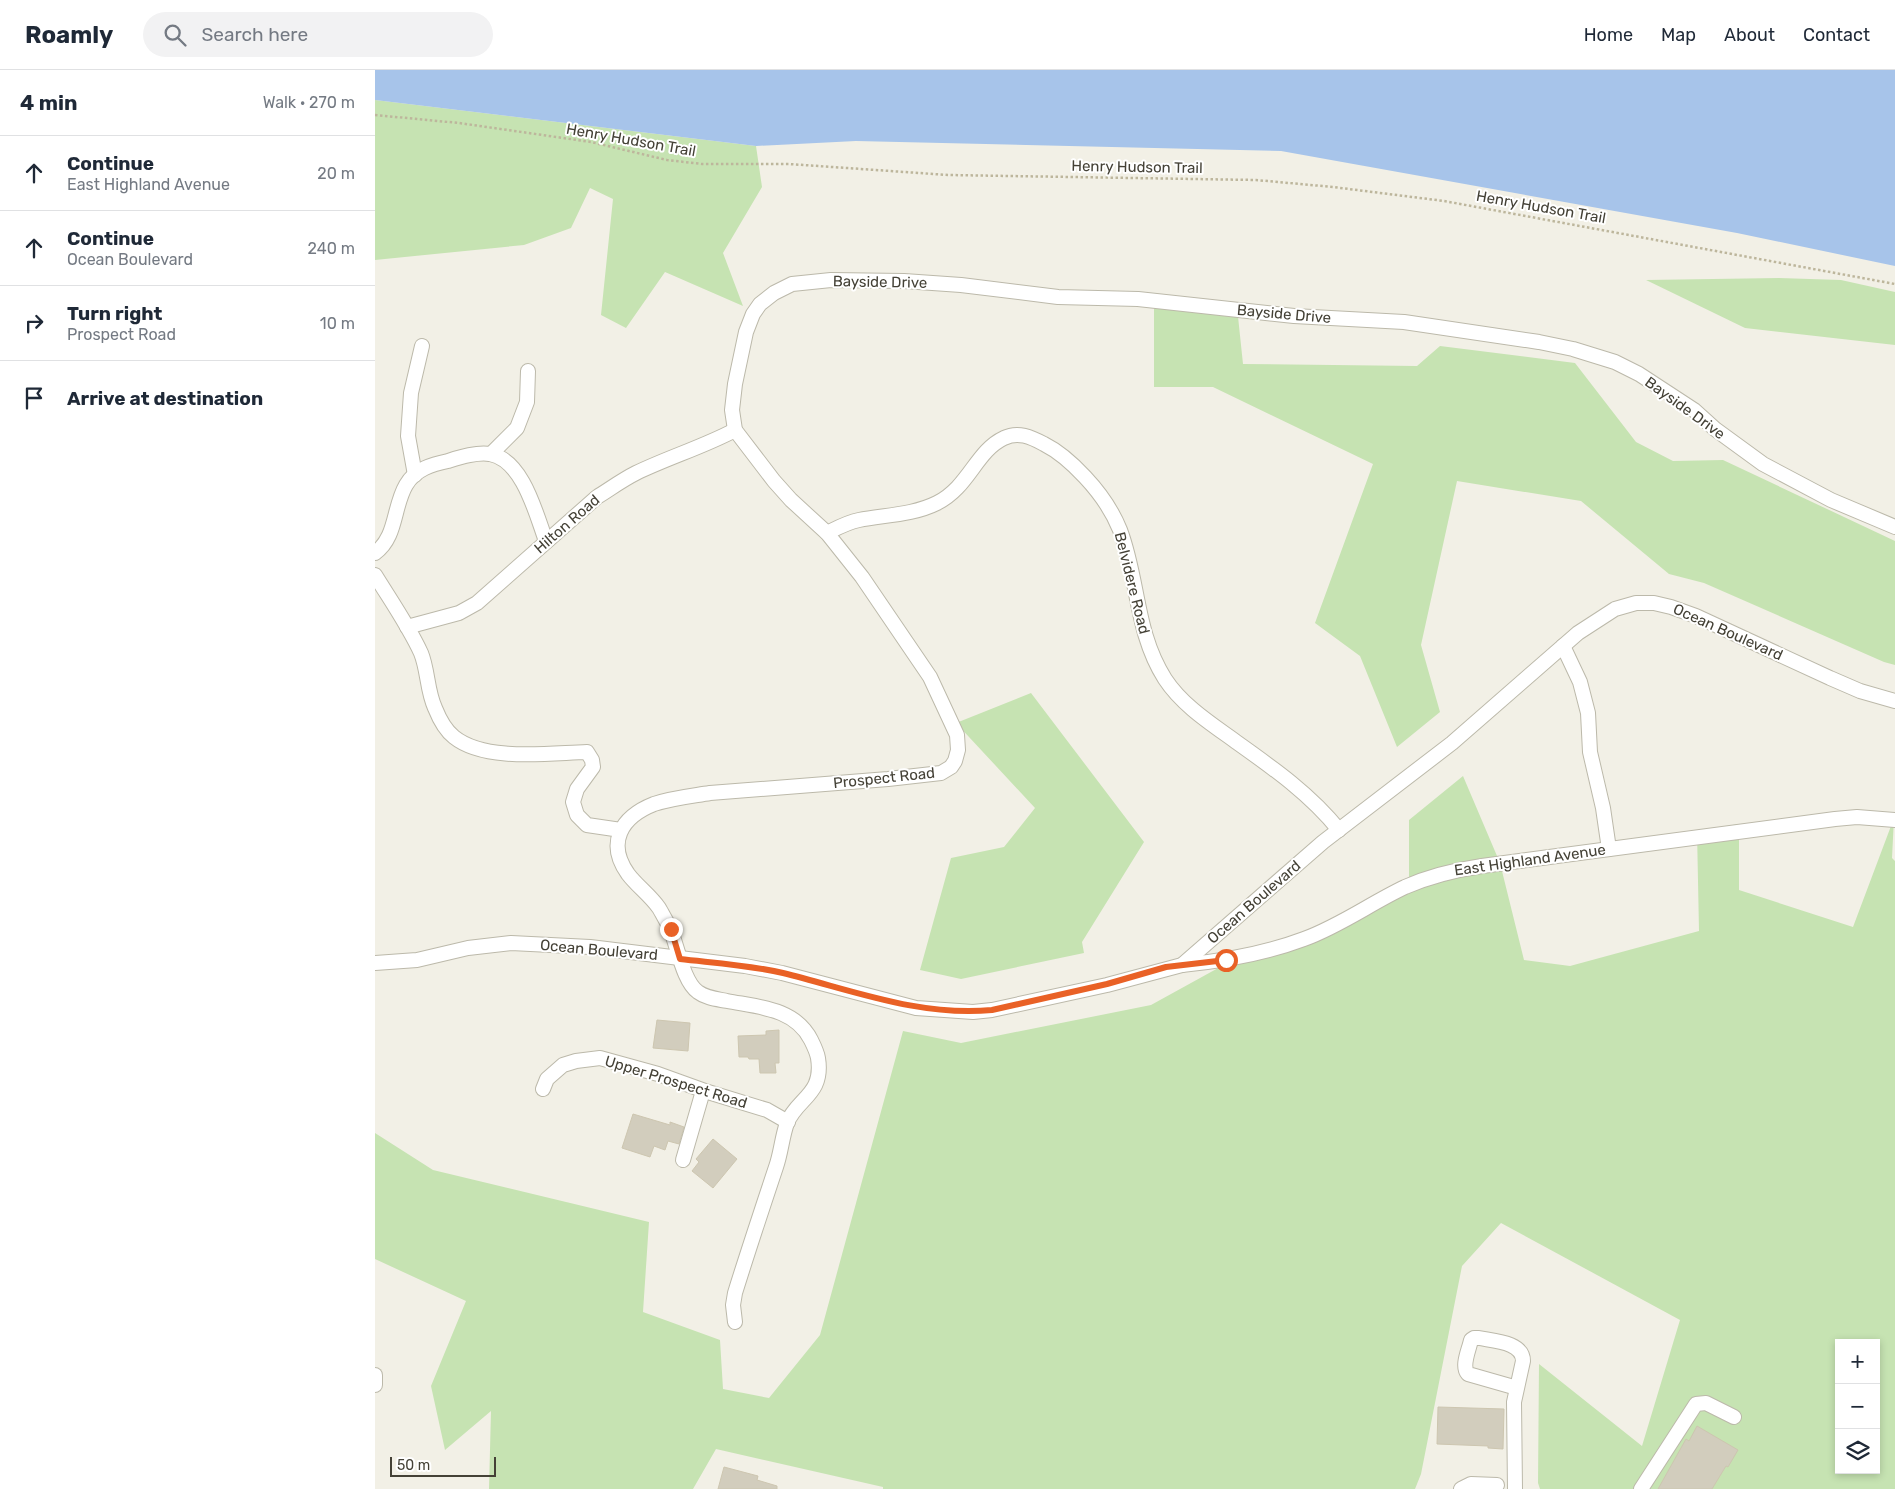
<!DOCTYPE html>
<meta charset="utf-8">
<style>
body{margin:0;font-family:Rubik,sans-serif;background:#f2f2f3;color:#1f2937}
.controls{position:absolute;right:15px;bottom:15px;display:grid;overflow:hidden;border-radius:0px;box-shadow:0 2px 8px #0003}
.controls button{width:45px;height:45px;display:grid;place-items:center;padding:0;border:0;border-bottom:1px solid #e0e1e3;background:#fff;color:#1f2937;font:25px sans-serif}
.scale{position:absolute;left:15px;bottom:12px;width:106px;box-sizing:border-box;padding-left:5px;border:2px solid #444136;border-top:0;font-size:14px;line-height:18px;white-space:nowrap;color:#444136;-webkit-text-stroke:4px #fff;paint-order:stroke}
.stop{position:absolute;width:15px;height:15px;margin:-11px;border:4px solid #e96126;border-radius:50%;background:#fff}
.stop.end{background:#e96126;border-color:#fff;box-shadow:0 1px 5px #0008}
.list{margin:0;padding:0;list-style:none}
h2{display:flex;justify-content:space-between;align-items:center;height:65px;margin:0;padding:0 20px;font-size:21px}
h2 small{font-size:16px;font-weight:400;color:#747a83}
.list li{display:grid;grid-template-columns:32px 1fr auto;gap:15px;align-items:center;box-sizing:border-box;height:75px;padding:0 20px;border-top:1px solid #e0e1e3}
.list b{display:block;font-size:19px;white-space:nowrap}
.list p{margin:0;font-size:16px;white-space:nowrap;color:#747a83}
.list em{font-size:16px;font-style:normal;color:#747a83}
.icon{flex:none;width:28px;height:28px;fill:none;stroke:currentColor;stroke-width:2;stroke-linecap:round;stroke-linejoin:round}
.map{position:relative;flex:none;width:1520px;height:1419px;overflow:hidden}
header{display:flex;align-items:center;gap:30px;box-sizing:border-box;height:70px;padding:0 25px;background:#fff;border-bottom:1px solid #e0e1e3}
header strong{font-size:24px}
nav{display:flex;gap:28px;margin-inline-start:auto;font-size:18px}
.search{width:350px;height:45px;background:#f2f2f3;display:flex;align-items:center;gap:12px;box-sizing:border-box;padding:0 18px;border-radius:28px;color:#747a83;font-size:19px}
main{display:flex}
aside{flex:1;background:#fff}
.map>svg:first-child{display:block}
</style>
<header>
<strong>Roamly</strong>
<div class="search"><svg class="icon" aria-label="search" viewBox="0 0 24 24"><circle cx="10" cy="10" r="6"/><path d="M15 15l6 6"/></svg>Search here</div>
<nav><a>Home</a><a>Map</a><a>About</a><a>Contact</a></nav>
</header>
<main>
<aside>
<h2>4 min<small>Walk · 270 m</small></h2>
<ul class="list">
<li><svg class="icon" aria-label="ahead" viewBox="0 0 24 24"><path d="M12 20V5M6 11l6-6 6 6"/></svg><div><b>Continue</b><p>East Highland Avenue</p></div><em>20 m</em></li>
<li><svg class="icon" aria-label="ahead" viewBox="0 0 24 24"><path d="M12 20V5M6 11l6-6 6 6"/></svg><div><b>Continue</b><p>Ocean Boulevard</p></div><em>240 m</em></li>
<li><svg class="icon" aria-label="right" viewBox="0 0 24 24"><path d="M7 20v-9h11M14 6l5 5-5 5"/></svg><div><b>Turn right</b><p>Prospect Road</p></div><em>10 m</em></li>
<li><svg class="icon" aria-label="arrive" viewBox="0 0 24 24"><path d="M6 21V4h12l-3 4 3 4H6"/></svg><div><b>Arrive at destination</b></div></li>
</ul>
</aside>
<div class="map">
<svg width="1520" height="1419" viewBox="0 0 1520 1419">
<rect width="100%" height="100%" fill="#f2f0e6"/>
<g fill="#c6e3b2" fill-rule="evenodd">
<polygon points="0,30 381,76 387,117 348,183 368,236 290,202 251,258 226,245 238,129 215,118 196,158 149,175 0,190"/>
<polygon points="1404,208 1466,210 1520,222 1520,275 1370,258 1271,210"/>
<polygon points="779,231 862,237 868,294 1042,296 1065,276 1200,293 1261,372 1298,391 1348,390 1520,471 1520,595 1509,592 1329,513 1294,504 1206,431 1082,411 1046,575 1065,642 1022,677 985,586 940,553 998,394 838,317 779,317"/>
<polygon points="656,623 769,772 707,872 709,883 586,909 545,900 576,788 629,777 660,738 581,653"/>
<path d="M 1088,706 L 1125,793 L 1149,890 L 1195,896 L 1324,861 L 1322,761 L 1364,754 L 1364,820 L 1478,857 L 1519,748 L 1517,788 L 1520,791 L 1520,1419 L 1165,1419 L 1163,1413 L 1164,1294 L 1267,1376 L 1305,1250 L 1126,1153 L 1087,1196 L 1046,1404 L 1040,1419 L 508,1419 L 508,1417 L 341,1379 L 318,1419 L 114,1419 L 116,1341 L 70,1380 L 56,1316 L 91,1231 L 0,1189 L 0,1063 L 58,1100 L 274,1152 L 268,1242 L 345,1270 L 348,1319 L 394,1328 L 445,1265 L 528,961 L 586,973 L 776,935 L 865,886 L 927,873 L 1034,811 L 1034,750 ZM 1464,1273 L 1501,1273 L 1501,1400 L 1464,1400 Z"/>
</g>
<polygon fill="#a7c4ea" points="0,0 1520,0 1520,196 1362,163 906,81 481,71 381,76 0,30"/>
<g fill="#d2cdbd" stroke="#cdc6b0">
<polygon points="282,950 315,953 313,981 278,978"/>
<polygon points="404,960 404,993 400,993 401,1003 385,1003 384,989 374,989 373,987 364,987 363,966 391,965 391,961"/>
<polygon points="258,1044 295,1055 295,1052 309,1057 304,1074 293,1071 290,1080 279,1076 275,1087 247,1078"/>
<polygon points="338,1069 362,1089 338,1118 317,1101 324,1092 321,1089"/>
<polygon points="1063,1337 1129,1339 1128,1379 1113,1378 1113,1376 1062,1374"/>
<polygon points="1322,1356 1363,1380 1353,1397 1351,1396 1337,1419 1283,1419 1311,1369 1314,1371"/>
<polygon points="349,1397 383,1406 382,1410 402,1416 402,1419 343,1419"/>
</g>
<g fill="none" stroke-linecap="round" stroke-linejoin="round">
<g stroke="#bcb9aa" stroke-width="16">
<g id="minor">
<polyline points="116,384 142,358 152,332 153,301"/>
<polyline points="40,405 33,366 36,323 47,276"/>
<path d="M 452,463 C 462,458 473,452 484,450 C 510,445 538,445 562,433 C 594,417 601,381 629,368 C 643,361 656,367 669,374 C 685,382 697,393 710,407 C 725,423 737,440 745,460 C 764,510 760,562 790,609 C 807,635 835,653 860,671 C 898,698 935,724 964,760"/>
<path d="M 0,483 C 22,467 18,437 31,415 C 40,399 58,394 73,391 C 86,387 102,382 115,384 C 148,390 161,444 171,471"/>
<path d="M 0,505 C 16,531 33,555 46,583 C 53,600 52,621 60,638 C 64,648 70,660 79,667 C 110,692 174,683 212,682 L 217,690 L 218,697 L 202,719 L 198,732 L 202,745 L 212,755 L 246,760"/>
<path d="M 32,557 L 84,543 L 102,533 L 222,427 C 235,419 247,410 261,403 C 294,387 328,377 360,360"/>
<polyline points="1188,576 1205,612 1213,643 1215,682 1228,738 1234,779"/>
<polyline points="0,893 42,890 93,878 136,873 215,877 370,896 407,903 541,938 598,942 617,940 732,915 807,895 948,772 1077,673 1203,563 1240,539 1261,533 1279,533 1296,537 1321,546 1455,608 1485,621 1520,631"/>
<path d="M 807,895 C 849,891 889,884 929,869 C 965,856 996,833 1030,817 C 1055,806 1080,800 1107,796 L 1460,749 L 1482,747 L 1520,750"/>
<polyline points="168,1019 172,1009 188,995 201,991 225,988 283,1004 333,1022 392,1040 413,1052"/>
<polyline points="308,1090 328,1021"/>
<path d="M 360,1252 L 358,1235 L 360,1223 C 373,1181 387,1139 401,1097 C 406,1083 407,1067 412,1053 C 422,1028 449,1025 443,988 C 442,982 439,976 436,970 C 420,938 383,937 352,931 C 342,929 331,928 323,922 C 307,911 302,871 293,854 C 290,849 287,843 284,838 C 275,825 262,816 253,804 C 231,773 246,747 279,734 C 297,728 317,726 335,723 L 513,709 L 566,703 L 576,697 L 580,691 L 583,680 L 582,665 L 555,607 L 487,507 L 452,463 L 416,430 L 399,411 L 360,360 L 357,340 L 360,314 L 371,262 L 378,244 L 385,234 L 399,223 L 417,214 L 456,210 L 529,211 L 586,215 L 683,227 L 763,229 L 919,246 L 1029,252 L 1164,272 L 1198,279 L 1240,292 L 1264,304 L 1319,340 L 1340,359 L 1388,394 L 1456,430 L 1520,457"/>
<polyline points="0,1305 0,1315"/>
<polyline points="1086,1419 1096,1414 1122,1415"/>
<path d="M 1140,1419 L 1139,1332 L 1148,1291 C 1148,1272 1119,1271 1104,1268 L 1099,1268 L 1096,1270 C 1094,1280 1086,1296 1093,1304 L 1142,1318"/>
<polyline points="1266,1419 1321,1334 1331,1333 1359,1347"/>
</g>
</g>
<polyline stroke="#bdb69c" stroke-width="2.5" stroke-dasharray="2.5 2.5" stroke-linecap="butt" points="0,45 84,53 216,72 292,90 327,94 414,94 573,105 881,110 958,117 1069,131 1520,214"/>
<use href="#minor" stroke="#fff" stroke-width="14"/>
</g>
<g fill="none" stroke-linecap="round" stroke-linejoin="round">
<path stroke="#e96126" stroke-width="6" d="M 296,859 L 305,889 C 340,893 374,895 408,903 C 477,920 545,947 617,940 L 732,914 L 791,897 L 851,890"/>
</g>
<g text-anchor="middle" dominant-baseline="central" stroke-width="4" stroke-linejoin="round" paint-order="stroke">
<g font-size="15" fill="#444136" stroke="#fff">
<text transform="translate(256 70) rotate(10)">Henry Hudson Trail</text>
<text transform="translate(762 97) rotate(1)">Henry Hudson Trail</text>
<text transform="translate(1166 137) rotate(10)">Henry Hudson Trail</text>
<text transform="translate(505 212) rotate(1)">Bayside Drive</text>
<text transform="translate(909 244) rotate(5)">Bayside Drive</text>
<text transform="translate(1310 338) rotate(36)">Bayside Drive</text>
<text transform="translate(192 454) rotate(-41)">Hilton Road</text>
<text transform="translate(757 513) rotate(76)">Belvidere Road</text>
<text transform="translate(1353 562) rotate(24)">Ocean Boulevard</text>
<text transform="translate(509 708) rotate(-6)">Prospect Road</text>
<text transform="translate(1155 790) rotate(-8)">East Highland Avenue</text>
<text transform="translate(879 832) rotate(-41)">Ocean Boulevard</text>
<text transform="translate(224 880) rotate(5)">Ocean Boulevard</text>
<text transform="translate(301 1012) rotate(17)">Upper Prospect Road</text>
</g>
</g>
</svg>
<div class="controls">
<button>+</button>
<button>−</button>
<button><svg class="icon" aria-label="layers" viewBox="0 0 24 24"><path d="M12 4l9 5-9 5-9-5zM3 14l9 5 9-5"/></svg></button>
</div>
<div class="scale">50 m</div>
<div class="stop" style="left:851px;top:890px"></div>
<div class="stop end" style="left:296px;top:859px"></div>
</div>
</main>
